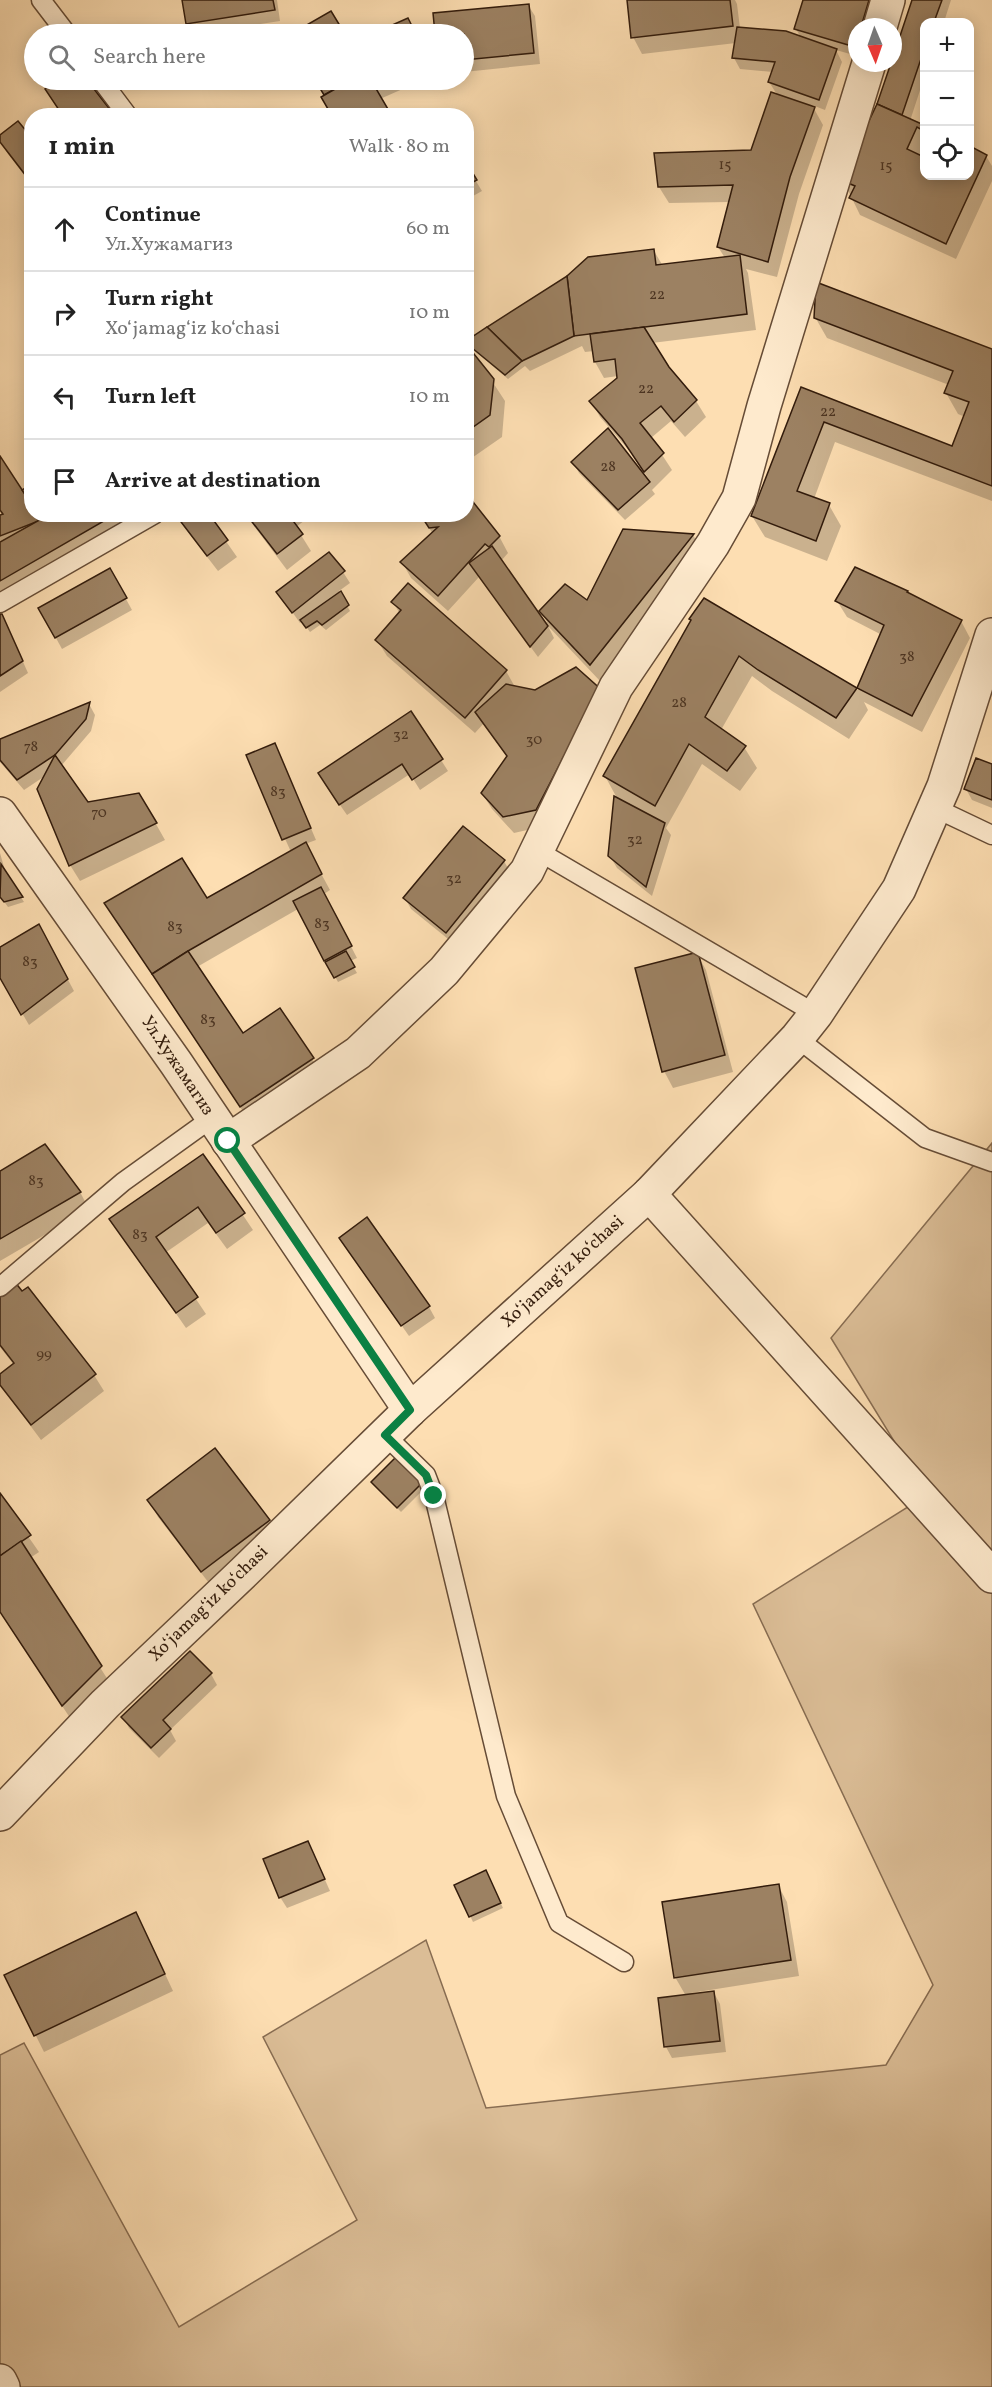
<!DOCTYPE html>
<meta charset="utf-8">
<style>
body{margin:0;font-family:Vollkorn,serif;background:#f2f2f2;color:#222}
.controls{position:absolute;right:18px;top:18px;display:grid;overflow:hidden;border-radius:12px;box-shadow:0 3px 15px #0003}
.controls button{width:54px;height:54px;display:grid;place-items:center;padding:0;border:0;border-bottom:2px solid #e0e0e0;background:#fff;color:#222;font:30px sans-serif}
.compass{position:absolute;left:848px;top:18px;width:54px;height:54px;border-radius:50%;background:#fff;box-shadow:0 3px 15px #0003;rotate:178deg}
.stop{position:absolute;width:18px;height:18px;margin:-14px;border:4px solid #0b8043;border-radius:50%;background:#fff}
.stop.end{background:#0b8043;border-color:#fff;box-shadow:0 2px 6px #0008}
.list{margin:0;padding:0;list-style:none}
h2{display:flex;justify-content:space-between;align-items:center;height:78px;margin:0;padding:0 24px;font-size:26px}
h2 small{font-size:20px;font-weight:400;color:#767676}
.list li{display:grid;grid-template-columns:39px 1fr auto;gap:18px;align-items:center;box-sizing:border-box;height:84px;padding:0 24px;border-top:2px solid #e0e0e0}
.list b{display:block;font-size:22px;white-space:nowrap}
.list p{margin:0;font-size:20px;white-space:nowrap;color:#767676}
.list em{font-size:20px;font-style:normal;color:#767676}
.icon{flex:none;width:33px;height:33px;fill:none;stroke:currentColor;stroke-width:2;stroke-linecap:round;stroke-linejoin:round}
.map{position:relative;flex:none;width:992px;height:2387px;overflow:hidden}
.search{position:absolute;background:#fff;box-shadow:0 3px 15px #0003;left:24px;top:24px;width:450px;height:66px;display:flex;align-items:center;gap:15px;box-sizing:border-box;padding:0 21px;border-radius:33px;color:#767676;font-size:22px}
.panel{position:absolute;background:#fff;box-shadow:0 3px 15px #0003;left:24px;top:108px;width:450px;height:414px;border-radius:24px}
.map>svg:first-child{display:block}
</style>
<div class="map">
<svg width="992" height="2387" viewBox="0 0 992 2387">
<rect width="100%" height="100%" fill="#fddeb2"/>
<filter id="stains"><feTurbulence type="fractalNoise" baseFrequency=".00333" numOctaves="4"/><feColorMatrix values="0 0 0 0 .2 0 0 0 0 .09 0 0 0 0 .02 0 0 0 .5 -.17"/></filter>
<radialGradient id="worn" r=".72"><stop offset=".6" stop-color="#630" stop-opacity="0"/><stop offset="1" stop-color="#630" stop-opacity=".3"/></radialGradient>
<polygon fill="#dbbd96" stroke="#876c51" stroke-width="1.5" points="992,1143 992,2387 0,2387 0,2055 24,2043 179,2327 357,2220 263,2037 426,1940 486,2108 886,2065 933,1985 753,1604 927,1495 831,1338"/>
<g fill="#0003">
<polygon points="184,0 277,0 280,21 194,34 188,24"/>
<polygon points="628,0 735,0 737,4 740,28 801,38 796,29 804,0 878,0 870,27 857,27 857,56 836,50 842,62 825,110 812,105 823,125 799,194 777,277 746,269 748,273 756,330 652,343 668,367 696,401 706,417 685,437 671,421 651,438 672,470 652,490 655,494 625,520 579,473 573,462 648,482 650,481 633,455 600,417 591,401 618,378 618,376 604,378 595,362 594,351 585,352 582,346 530,371 525,366 508,379 469,346 505,401 502,437 466,462 466,342 654,251 663,266 725,258 718,247 730,202 669,203 659,187 752,152 778,96 769,82 773,72 740,69 734,58 736,43 642,54 633,37"/>
<polygon points="914,0 951,0 944,22 924,22 924,78 910,121 924,127 924,146 920,156 924,158 924,176 970,176 970,148 986,156 992,166 992,181 956,259 860,215 843,180 878,104"/>
<polygon points="528,5 535,16 540,64 464,72 464,34 437,34 435,15"/>
<polygon points="331,13 343,34 294,34"/>
<polygon points="408,20 416,34 376,34"/>
<polygon points="316,80 423,80 380,99 326,96"/>
<polygon points="0,136 32,140 32,185 8,154 0,141"/>
<polygon points="466,165 482,191 466,200"/>
<polygon points="815,317 992,351 992,501 835,442 814,499 829,505 841,526 827,561 765,537 752,516 801,389 953,448 965,417 958,414 946,393 949,385 827,338"/>
<polygon points="0,458 21,492 32,486 32,514 153,514 0,602 0,517 3,516 0,512"/>
<polygon points="174,514 212,514 209,517 237,557 218,571"/>
<polygon points="245,514 313,514 296,527 311,551 287,570"/>
<polygon points="420,514 466,514 499,536 508,553 501,561 545,623 547,622 541,612 588,602 624,530 693,535 703,551 600,681 548,626 554,638 538,657 479,577 448,611 411,578 402,562 433,534"/>
<polygon points="856,568 907,592 961,621 970,638 922,732 864,702 868,710 849,739 772,691 752,676 721,730 744,747 757,768 740,791 702,764 666,828 671,835 652,896 617,868 610,856 618,800 605,776 705,600 858,690 882,635 847,617 837,601"/>
<polygon points="110,570 132,610 62,649 40,609"/>
<polygon points="343,572 350,583 339,591 350,611 326,630 320,625 310,632 302,621 300,623 278,592"/>
<polygon points="393,602 506,671 515,687 535,692 603,694 545,826 514,833 492,809 482,793 508,758 484,723 475,733 387,656 377,640 400,614"/>
<polygon points="0,616 7,626 28,673 0,692"/>
<polygon points="89,704 95,715 91,731 61,766 88,803 139,794 165,840 80,881 70,865 45,776 24,790 0,762 0,741"/>
<polygon points="411,713 448,771 420,790 410,774 347,815 326,785"/>
<polygon points="248,756 280,756 316,840 305,844 330,890 324,894 357,958 350,961 357,973 338,982 298,909 197,967 243,1035 312,1059 322,1075 250,1122 116,920 206,900 291,852"/>
<polygon points="992,766 992,808 972,800 966,789"/>
<polygon points="0,853 6,874 24,902 8,907 0,896"/>
<polygon points="504,861 510,872 453,943 411,909 405,898"/>
<polygon points="45,937 74,991 29,1025 0,975 0,949"/>
<polygon points="697,954 706,970 733,1072 673,1088 664,1071"/>
<polygon points="203,1156 253,1230 227,1249 208,1223 165,1253 206,1314 186,1328 111,1220"/>
<polygon points="0,1172 80,1192 89,1209 0,1261"/>
<polygon points="340,1238 429,1307 435,1318 409,1336"/>
<polygon points="0,1295 94,1375 104,1391 41,1440 0,1385 0,1376 14,1365 0,1347"/>
<polygon points="396,1459 424,1489 401,1512 373,1483"/>
<polygon points="0,1496 39,1552 30,1558 110,1683 72,1721 0,1611"/>
<polygon points="149,1501 269,1521 278,1537 212,1587 158,1517"/>
<polygon points="211,1674 217,1685 170,1730 176,1741 159,1758 129,1728 123,1717"/>
<polygon points="308,1842 330,1891 287,1908 280,1897"/>
<polygon points="488,1877 503,1908 473,1922 456,1886"/>
<polygon points="778,1885 787,1902 799,1976 691,1993 691,1996 714,1993 720,2004 726,2052 672,2058 666,2047 686,1996 675,1977"/>
<polygon points="145,1931 173,1991 44,2052 6,1976"/>
</g>
<g fill="#9c8162" stroke="#331c0c" stroke-width="1.5">
<polygon points="182,0 273,0 275,10 186,24"/>
<polygon points="627,0 730,0 733,26 631,38"/>
<polygon points="803,0 869,0 861,27 857,27 855,47 794,29"/>
<polygon points="912,0 942,0 934,22 924,22 924,50 902,115 877,104 891,63 893,63 893,57"/>
<polygon points="529,4 534,53 464,60 464,34 435,34 433,13"/>
<polygon points="331,11 345,34 291,34"/>
<polygon points="408,18 416,34 372,34"/>
<polygon points="737,27 786,31 837,49 819,100 768,82 775,62 732,58"/>
<polygon points="57,80 87,80 115,116 63,116 45,89"/>
<polygon points="315,80 351,80 324,95"/>
<polygon points="351,80 371,80 392,116 332,116 321,97"/>
<polygon points="371,80 392,80 375,87"/>
<polygon points="771,92 815,107 790,177 768,262 717,247 733,185 658,187 654,153 751,150"/>
<polygon points="877,104 924,125 924,131 917,127 907,149 924,157 924,176 970,176 970,146 987,155 946,244 849,198 855,186 841,180"/>
<polygon points="18,121 32,138 32,179 30,181 0,142 0,135"/>
<polygon points="466,162 477,180 466,186"/>
<polygon points="654,249 656,265 740,255 747,314 574,336 567,276 588,257"/>
<polygon points="567,276 574,336 522,361 487,327"/>
<polygon points="816,282 992,349 992,486 824,422 797,491 830,503 816,541 751,516 801,387 952,446 969,402 944,393 953,371 814,318"/>
<polygon points="487,327 522,361 505,375 466,343 466,341"/>
<polygon points="644,327 669,367 697,400 674,422 661,406 640,423 664,453 644,472 622,439 589,401 617,378 615,359 594,362 590,334"/>
<polygon points="466,344 494,379 490,415 466,432"/>
<polygon points="608,428 650,482 618,510 571,462"/>
<polygon points="0,456 32,505 32,514 38,514 41,520 0,536 0,515 3,514 0,510"/>
<polygon points="32,484 32,504 22,490"/>
<polygon points="466,493 500,536 489,547 485,544 438,596 400,562 438,527 429,528 420,514 466,514"/>
<polygon points="50,514 116,514 0,581 0,542"/>
<polygon points="175,514 209,514 228,540 207,556"/>
<polygon points="246,514 288,514 303,534 277,554"/>
<polygon points="623,529 694,534 590,665 539,611 565,584 587,600"/>
<polygon points="492,546 548,626 530,647 469,563"/>
<polygon points="329,552 345,571 292,613 276,592"/>
<polygon points="855,567 908,591 907,592 962,620 912,716 857,688 884,625 835,601"/>
<polygon points="110,568 127,598 55,638 38,608"/>
<polygon points="408,583 507,670 465,718 375,640 401,610 391,602"/>
<polygon points="341,591 349,605 322,625 317,621 306,628 300,620"/>
<polygon points="704,598 857,688 836,718 758,670 739,656 705,717 746,746 727,771 689,744 655,806 603,776 691,620 689,619"/>
<polygon points="0,614 2,614 23,661 0,676"/>
<polygon points="576,667 605,693 563,758 536,810 503,817 481,793 507,756 475,712 506,684 535,690"/>
<polygon points="90,702 86,719 55,755 17,780 0,760 0,739"/>
<polygon points="411,711 443,759 412,780 402,764 339,805 318,773"/>
<polygon points="275,743 311,828 282,840 246,755"/>
<polygon points="55,755 88,802 139,793 157,823 69,866 37,789"/>
<polygon points="976,758 992,764 992,800 964,789"/>
<polygon points="614,796 665,823 646,887 608,856"/>
<polygon points="463,826 505,860 446,933 403,898"/>
<polygon points="306,842 322,874 188,951 152,974 104,903 182,858 207,898"/>
<polygon points="1,864 23,897 4,902 0,897"/>
<polygon points="321,887 352,946 324,961 293,901"/>
<polygon points="39,924 68,979 21,1015 0,978 0,947"/>
<polygon points="188,951 243,1033 280,1008 314,1058 240,1107 152,974"/>
<polygon points="346,951 355,967 334,978 325,962"/>
<polygon points="698,952 725,1055 662,1072 635,968"/>
<polygon points="45,1144 81,1192 0,1239 0,1171"/>
<polygon points="203,1154 245,1213 216,1233 198,1207 156,1237 198,1297 176,1313 109,1219"/>
<polygon points="367,1217 430,1306 401,1326 339,1238"/>
<polygon points="15,1282 22,1291 28,1287 96,1374 31,1425 0,1385 0,1374 14,1363 0,1345 0,1293"/>
<polygon points="215,1448 270,1520 201,1572 147,1500"/>
<polygon points="396,1457 422,1483 397,1508 371,1482"/>
<polygon points="0,1493 31,1535 0,1556"/>
<polygon points="21,1541 102,1666 62,1706 0,1612 0,1556"/>
<polygon points="190,1651 212,1673 163,1720 171,1729 151,1748 121,1717"/>
<polygon points="308,1841 325,1879 279,1898 263,1859"/>
<polygon points="486,1870 501,1903 469,1917 454,1885"/>
<polygon points="779,1884 791,1960 674,1978 662,1902"/>
<polygon points="136,1912 165,1974 34,2036 4,1975"/>
<polygon points="714,1991 720,2041 664,2047 658,1998"/>
</g>
<g fill="none" stroke-linecap="round" stroke-linejoin="round">
<g stroke="#664c36" stroke-width="21">
<g id="lane">
<polyline points="41,0 67,34"/>
<polyline points="101,80 128,116"/>
<polyline points="0,603 155,514"/>
<polyline points="935,808 992,835"/>
<polyline points="538,851 816,1014"/>
<polyline points="797,1038 925,1138 992,1162"/>
<polyline points="0,1287 123,1182 212,1118"/>
<polyline points="385,1435 426,1475 434,1496 506,1796 559,1923 624,1962"/>
</g>
</g>
<g stroke="#664c36" stroke-width="36">
<g id="street">
<polyline points="880,27 888,0"/>
<polyline points="0,814 176,1063 410,1410"/>
<polyline points="228,1141 358,1053 444,971 527,871 616,687 713,544 739,498 764,406 869,63"/>
<polyline points="649,1194 992,1576"/>
<polyline points="0,1814 105,1704 244,1572 410,1410 649,1194 797,1038 816,1014 899,889 944,786 992,635"/>
<polyline points="0,2381 3,2387"/>
</g>
</g>
<use href="#lane" stroke="#feeacd" stroke-width="18"/>
<use href="#street" stroke="#feeacd" stroke-width="33"/>
</g>
<g fill="none" stroke-linecap="round" stroke-linejoin="round">
<polyline stroke="#0b8043" stroke-width="8" points="228,1141 410,1410 385,1435 426,1475 434,1496"/>
</g>
<g text-anchor="middle" dominant-baseline="central" stroke-width="5" stroke-linejoin="round" paint-order="stroke">
<g font-size="15" fill="#4d3522">
<text x="725" y="165">15</text>
<text x="886" y="166">15</text>
<text x="657" y="295">22</text>
<text x="646" y="389">22</text>
<text x="828" y="412">22</text>
<text x="608" y="467">28</text>
<text x="907" y="657">38</text>
<text x="679" y="703">28</text>
<text x="401" y="735">32</text>
<text x="534" y="740">30</text>
<text x="31" y="747">78</text>
<text x="278" y="792">83</text>
<text x="99" y="813">70</text>
<text x="635" y="840">32</text>
<text x="454" y="879">32</text>
<text x="322" y="924">83</text>
<text x="175" y="927">83</text>
<text x="30" y="962">83</text>
<text x="208" y="1020">83</text>
<text x="36" y="1181">83</text>
<text x="140" y="1235">83</text>
<text x="44" y="1354">99</text>
</g>
<g font-size="18" fill="#331c0c" stroke="#feeacd">
<text transform="translate(177 1066) rotate(56)">Ул.Хужамагиз</text>
<text transform="translate(563 1272) rotate(-42)">Xoʻjamagʻiz koʻchasi</text>
<text transform="translate(209 1604) rotate(-44)">Xoʻjamagʻiz koʻchasi</text>
</g>
</g>
<rect width="100%" height="100%" filter="url(#stains)"/>
<rect width="100%" height="100%" fill="url(#worn)"/>
</svg>
<div class="controls">
<button>+</button>
<button>−</button>
<button><svg class="icon" aria-label="locate" viewBox="0 0 24 24"><circle cx="12" cy="12" r="6"/><path d="M12 2v4M12 18v4M2 12h4M18 12h4"/></svg></button>
</div>
<svg class="compass" viewBox="-18 -18 36 36"><path d="M0-13l5 13h-10z" fill="#e53935"/><path d="M0 13l5-13h-10z" fill="#767676"/></svg>
<div class="stop" style="left:228px;top:1141px"></div>
<div class="stop end" style="left:434px;top:1496px"></div>
<div class="search"><svg class="icon" aria-label="search" viewBox="0 0 24 24"><circle cx="10" cy="10" r="6"/><path d="M15 15l6 6"/></svg>Search here</div>
<section class="panel">
<h2>1 min<small>Walk · 80 m</small></h2>
<ul class="list">
<li><svg class="icon" aria-label="ahead" viewBox="0 0 24 24"><path d="M12 20V5M6 11l6-6 6 6"/></svg><div><b>Continue</b><p>Ул.Хужамагиз</p></div><em>60 m</em></li>
<li><svg class="icon" aria-label="right" viewBox="0 0 24 24"><path d="M7 20v-9h11M14 6l5 5-5 5"/></svg><div><b>Turn right</b><p>Xoʻjamagʻiz koʻchasi</p></div><em>10 m</em></li>
<li><svg class="icon" aria-label="left" viewBox="0 0 24 24"><path d="M17 20v-9H6M10 6l-5 5 5 5"/></svg><div><b>Turn left</b></div><em>10 m</em></li>
<li><svg class="icon" aria-label="arrive" viewBox="0 0 24 24"><path d="M6 21V4h12l-3 4 3 4H6"/></svg><div><b>Arrive at destination</b></div></li>
</ul>
</section>
</div>
